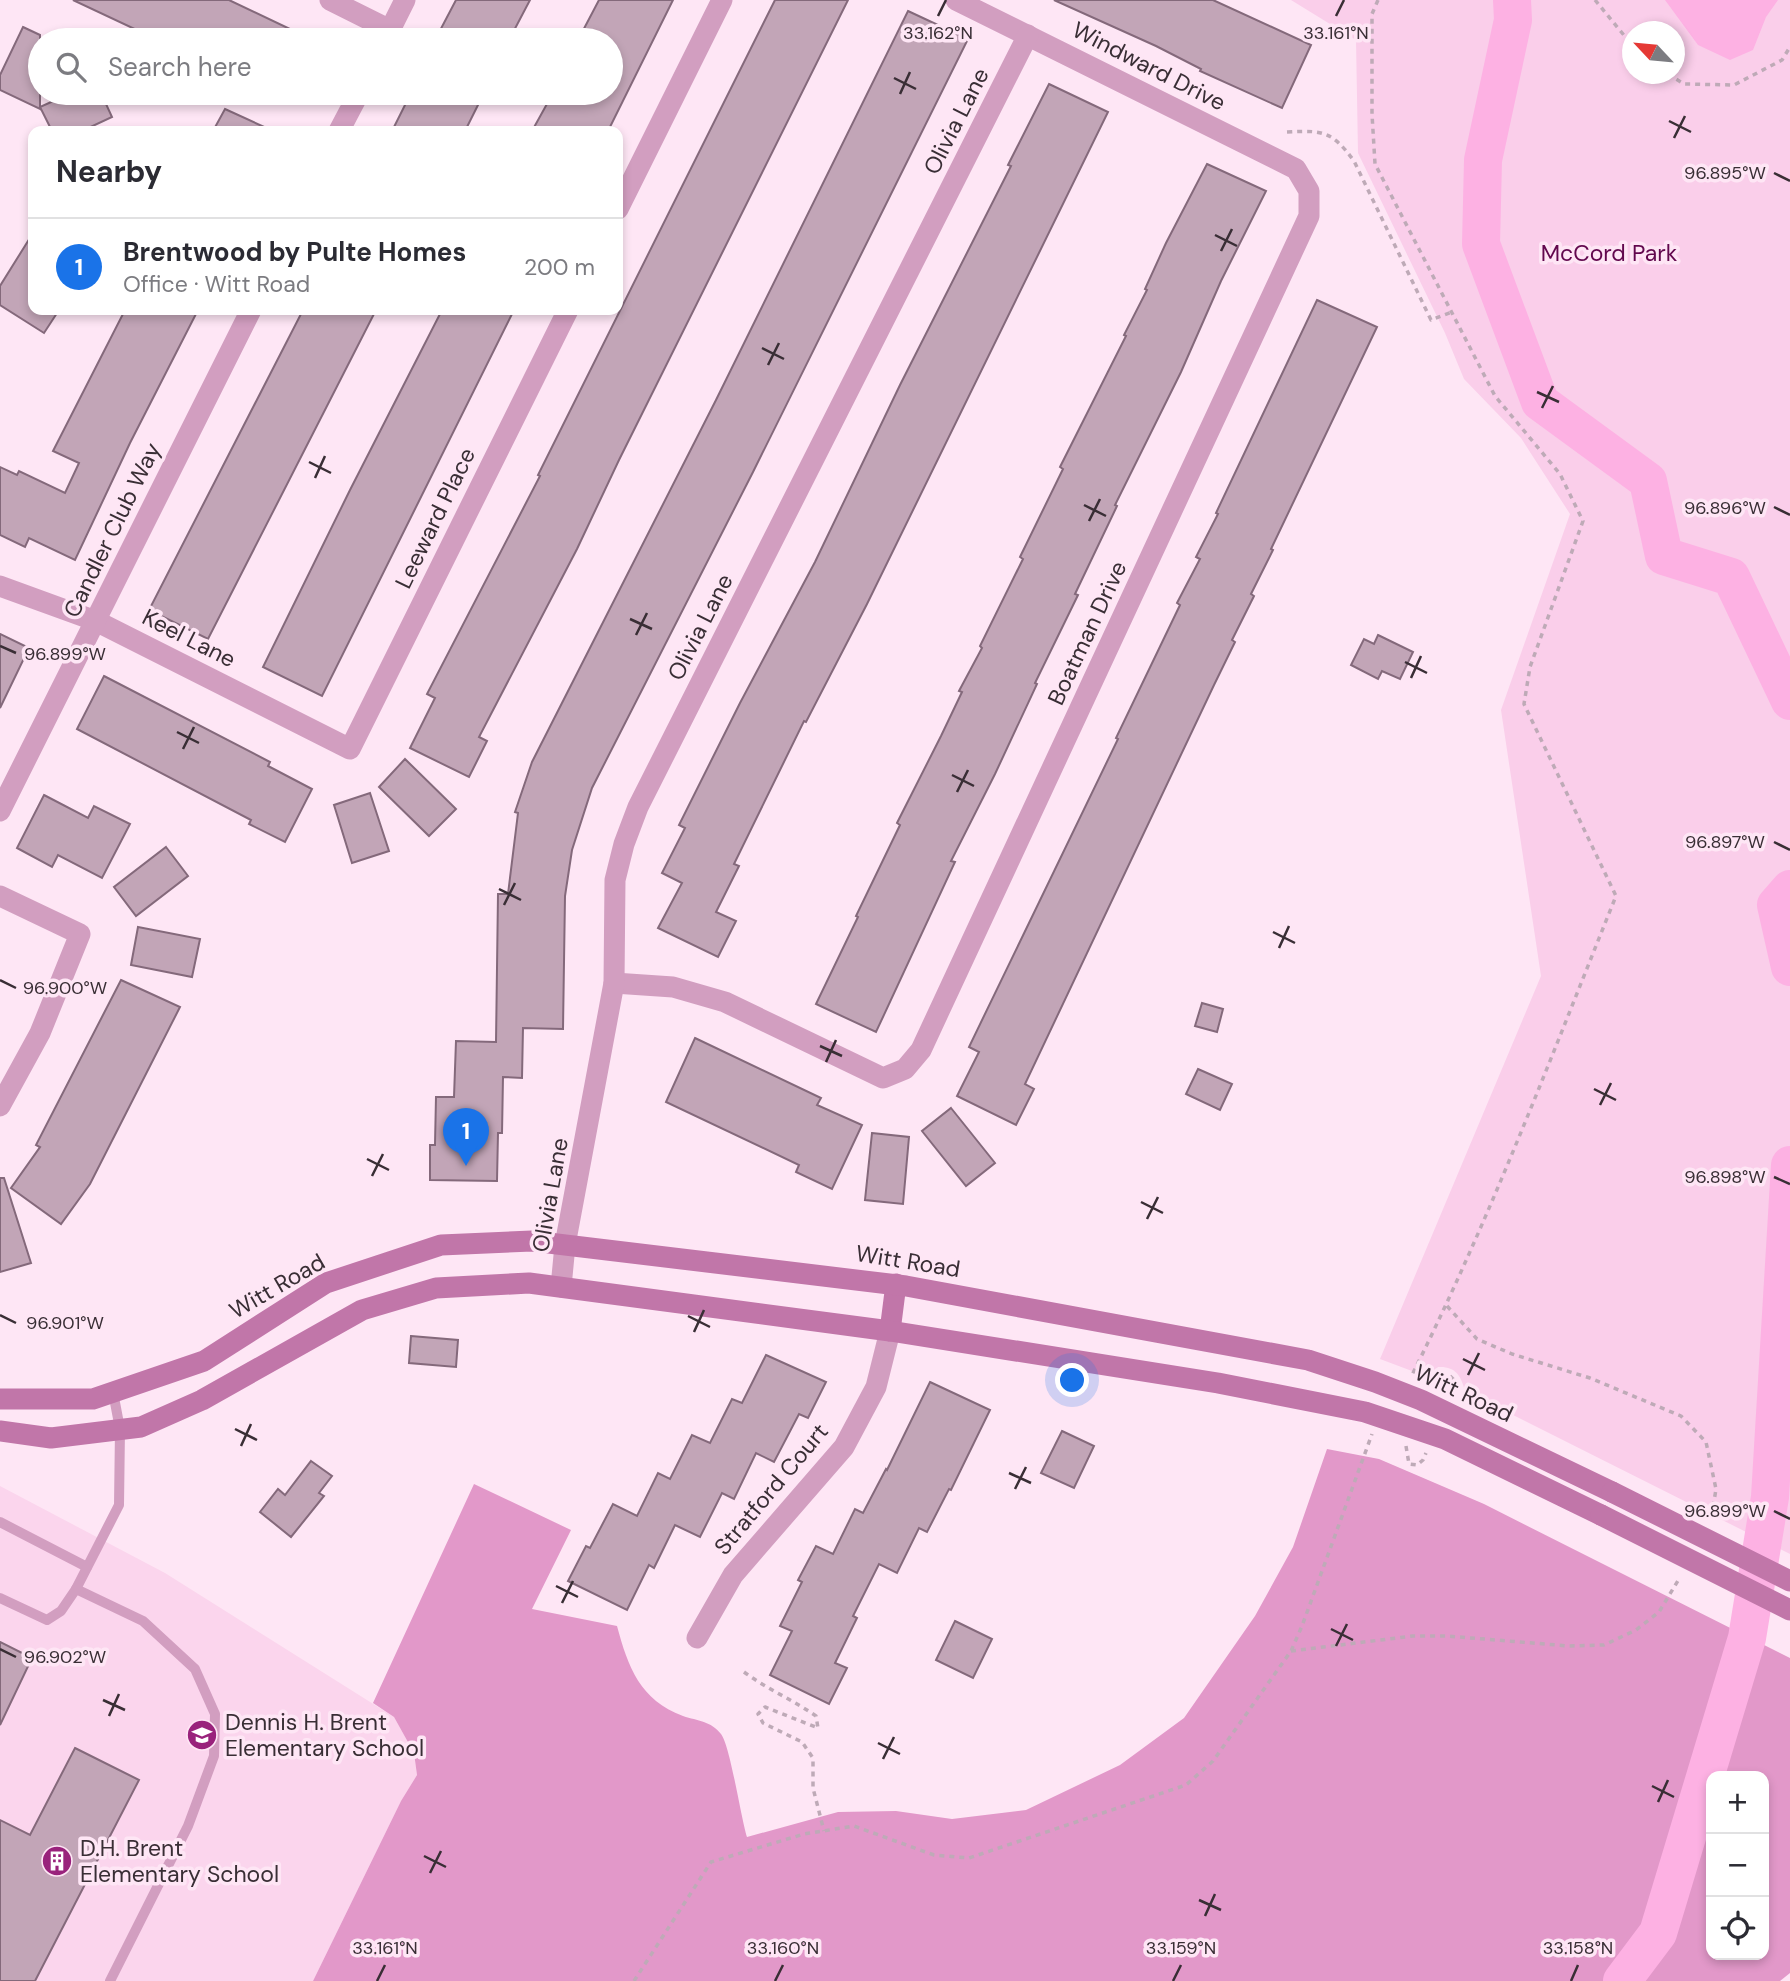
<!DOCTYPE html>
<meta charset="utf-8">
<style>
body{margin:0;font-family:"DM Sans",sans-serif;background:#f7f7f7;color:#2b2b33}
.controls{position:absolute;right:21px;bottom:21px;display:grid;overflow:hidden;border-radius:14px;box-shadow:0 4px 10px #0003}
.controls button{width:63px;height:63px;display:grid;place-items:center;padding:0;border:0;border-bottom:2px solid #e1e1e2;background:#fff;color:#2b2b33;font:35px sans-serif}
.compass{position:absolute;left:1622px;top:21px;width:63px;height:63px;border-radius:50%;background:#fff;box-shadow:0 4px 10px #0003;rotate:296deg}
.you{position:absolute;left:1073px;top:1381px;width:24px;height:24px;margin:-18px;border:5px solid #fff;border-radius:50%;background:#1a73e8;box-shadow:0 0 0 10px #1a73e833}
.badge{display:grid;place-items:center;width:46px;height:46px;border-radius:50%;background:#1a73e8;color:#fff;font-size:23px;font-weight:700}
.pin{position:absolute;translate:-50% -58px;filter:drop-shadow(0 2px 4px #0008)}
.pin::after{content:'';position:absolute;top:37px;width:24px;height:21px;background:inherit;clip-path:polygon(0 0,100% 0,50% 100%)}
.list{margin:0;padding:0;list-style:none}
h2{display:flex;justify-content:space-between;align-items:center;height:91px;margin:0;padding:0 28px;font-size:30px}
h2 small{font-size:23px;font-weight:400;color:#7c7c81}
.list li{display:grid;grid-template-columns:46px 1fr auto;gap:21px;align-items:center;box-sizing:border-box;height:98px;padding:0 28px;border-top:2px solid #e1e1e2}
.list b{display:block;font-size:26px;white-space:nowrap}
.list p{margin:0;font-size:23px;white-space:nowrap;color:#7c7c81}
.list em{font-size:23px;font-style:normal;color:#7c7c81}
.icon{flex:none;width:38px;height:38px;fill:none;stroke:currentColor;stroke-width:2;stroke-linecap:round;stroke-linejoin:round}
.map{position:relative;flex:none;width:1790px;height:1981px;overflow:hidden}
.search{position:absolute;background:#fff;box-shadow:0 4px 10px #0003;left:28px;top:28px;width:595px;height:77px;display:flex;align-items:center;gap:18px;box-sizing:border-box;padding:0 24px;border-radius:38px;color:#7c7c81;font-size:26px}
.panel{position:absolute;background:#fff;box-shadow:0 4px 10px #0003;left:28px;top:126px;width:595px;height:189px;border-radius:14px}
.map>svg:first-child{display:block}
</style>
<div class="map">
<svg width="1790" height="1981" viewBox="0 0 1790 1981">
<rect width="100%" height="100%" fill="#fee6f5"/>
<polygon fill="#fbd5ed" points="0,1486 165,1573 394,1717 414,1753 417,1775 401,1801 313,1981 0,1981"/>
<path fill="#faceea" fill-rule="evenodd" d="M 1291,0 L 1790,0 L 1790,1554 L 1465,1391 C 1461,1375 1455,1366 1438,1367 L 1428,1377 L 1380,1359 L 1541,976 L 1501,710 L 1570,514 L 1521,438 L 1464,379 L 1445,333 L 1358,153 L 1356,40 ZM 1632,32 L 1674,32 L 1674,74 L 1632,74 Z"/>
<path fill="#e298c9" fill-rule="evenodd" d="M 1327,1449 L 1379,1459 L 1484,1504 L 1790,1658 L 1790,1973 L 1780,1981 L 313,1981 L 401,1801 L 417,1775 L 414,1753 L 394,1717 L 373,1703 L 474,1484 L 571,1530 L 532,1609 L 617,1626 C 628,1667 640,1700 683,1716 C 698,1721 711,1721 721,1734 C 730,1745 741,1818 747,1837 L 838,1812 L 896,1811 L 952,1819 L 1026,1810 L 1120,1765 L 1184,1718 L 1255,1616 L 1293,1547 ZM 1711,1776 L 1764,1776 L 1764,1955 L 1711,1955 Z"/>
<polygon fill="#fdb1e3" points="1665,0 1778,0 1766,17 1753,50 1730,60 1698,45"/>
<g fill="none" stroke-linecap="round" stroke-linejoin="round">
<g stroke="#fdb1e3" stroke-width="38">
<polyline points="1512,0 1513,20 1483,160 1481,244 1540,402 1648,481 1664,556 1731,577 1790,701"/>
<polyline points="1790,889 1776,905 1790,967"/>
<polyline points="1622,1981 1658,1933 1747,1638 1770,1497 1790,1165"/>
</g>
</g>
<g fill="#c2a5b7" stroke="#84697b" stroke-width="2">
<polygon points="73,0 229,0 313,40 158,40"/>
<polygon points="456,0 530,0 509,40 435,40"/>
<polygon points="599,0 673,0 608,131 532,131 553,93 611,93 611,40 578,40"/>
<polygon points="775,0 848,0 619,460 577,549 479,737 487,741 469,777 410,748 435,698 427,694 540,476 538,475"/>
<polygon points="1054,0 1213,0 1311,45 1282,108 1200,71 1201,69 1156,46"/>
<polygon points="908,11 968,39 753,472 592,788 572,850 565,896 563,1029 523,1028 522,1078 503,1077 502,1133 498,1133 497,1181 430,1180 430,1145 435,1145 436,1097 454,1097 456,1041 496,1042 498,894 508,894 518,813 515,812 532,762 716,400"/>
<polygon points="23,27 40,35 40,109 0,90 0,75"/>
<polygon points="1049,84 1108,112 867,604 806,722 804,721 734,864 739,866 716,912 736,921 718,957 658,928 682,883 662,873 685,828 679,825 740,703 815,562 900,385 1011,166 1008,165"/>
<polygon points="71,93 101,93 112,117 82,131 52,131 40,107"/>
<polygon points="411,93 484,93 465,131 392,131"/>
<polygon points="225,109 273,131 213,131"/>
<polygon points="1207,164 1266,191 1221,281 1181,372 1115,505 1117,506 1075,594 1078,595 1035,683 1037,684 995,774 951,861 955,862 876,1032 816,1004 858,917 856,916 900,825 897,823 941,736 962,692 959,691 982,648 980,646 1023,559 1020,557 1063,469 1060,467 1126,336 1124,335 1147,290 1145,289 1166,243"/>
<polygon points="33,233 33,310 59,310 44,333 0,305 0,286"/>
<polygon points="1317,300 1377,327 1271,549 1273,550 1251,594 1254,596 1232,640 1235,642 1214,685 1025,1084 1034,1089 1016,1125 957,1096 979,1052 969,1047 1118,739 1116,738 1180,605 1177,603 1200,559 1196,557 1218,514 1216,513"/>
<polygon points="125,310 198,310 130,443 75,560 29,538 25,547 0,535 0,467 17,475 19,471 65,493 79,463 53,451"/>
<polygon points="303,310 376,310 208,639 149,610"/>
<polygon points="442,310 514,310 322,696 263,667 350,490"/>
<polygon points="0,634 29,648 0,708"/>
<polygon points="1378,635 1413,652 1400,679 1382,671 1378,679 1351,665 1364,639 1374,644"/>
<polygon points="104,676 270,762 268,766 312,789 285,842 249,824 251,820 77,729"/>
<polygon points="405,759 456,809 429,836 379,787"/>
<polygon points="370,793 389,851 352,863 334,805"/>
<polygon points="44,795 88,818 94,806 130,824 102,878 58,855 52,867 17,848"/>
<polygon points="166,847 188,876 136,916 114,887"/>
<polygon points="138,927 200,939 192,977 131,965"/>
<polygon points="121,980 180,1007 90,1184 61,1224 11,1188 40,1147 36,1145"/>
<polygon points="1202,1003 1223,1009 1217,1032 1195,1026"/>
<polygon points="695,1038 821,1098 817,1105 862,1125 832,1189 796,1172 799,1165 666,1102"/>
<polygon points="1198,1069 1232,1084 1220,1110 1186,1094"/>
<polygon points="951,1108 995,1163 966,1186 922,1131"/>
<polygon points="872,1133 909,1137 903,1204 865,1200"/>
<polygon points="0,1178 4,1178 31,1263 0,1272"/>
<polygon points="411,1336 458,1340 456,1367 409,1363"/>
<polygon points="766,1355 826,1382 808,1418 799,1414 774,1462 756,1453 734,1499 722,1493 700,1537 675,1525 654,1568 649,1565 627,1610 568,1581 586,1546 590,1548 613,1504 637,1516 658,1473 670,1479 692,1435 710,1443 732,1399 742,1403"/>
<polygon points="930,1382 990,1410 951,1490 949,1489 927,1532 919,1528 897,1573 879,1564 853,1616 857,1618 835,1663 847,1668 829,1704 770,1675 792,1631 780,1626 802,1582 798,1580 816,1546 833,1554 855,1509 863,1513 886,1469 887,1470"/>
<polygon points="1062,1431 1094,1446 1074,1488 1041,1473"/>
<polygon points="311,1461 332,1476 319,1493 324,1496 291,1537 260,1512 278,1489 285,1495"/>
<polygon points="955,1621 992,1639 973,1678 936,1660"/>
<polygon points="0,1642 32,1658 0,1725"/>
<polygon points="75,1748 139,1780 35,1981 0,1981 0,1820 30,1835"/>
</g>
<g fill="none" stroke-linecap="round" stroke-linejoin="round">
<g stroke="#beaab7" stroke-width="3.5" stroke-dasharray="5 5" stroke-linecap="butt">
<path d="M 1378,0 L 1372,14 L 1372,114 L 1375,164 L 1495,396 L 1560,474 L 1583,521 L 1530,667 L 1524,704 L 1616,896 C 1551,1057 1490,1219 1412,1375"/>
<polyline points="1595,0 1632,45"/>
<polyline points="1668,74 1684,84 1734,85 1782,60 1790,47"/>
<path d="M 1287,132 C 1323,130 1332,131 1354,161 L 1431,320 L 1452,312"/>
<polyline points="1447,1306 1477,1339 1512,1354 1590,1378 1681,1416 1706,1442 1716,1489 1711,1520"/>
<polyline points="1435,1384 1440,1377 1448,1374 1454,1380 1450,1392"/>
<polyline points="1406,1446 1409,1464 1417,1465 1423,1460 1426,1453"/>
<polyline points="1291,1651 1413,1636 1447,1636 1569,1646 1604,1645 1636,1630 1659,1612 1679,1579"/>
<path d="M 744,1672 C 767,1689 793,1700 816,1716 L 818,1728 L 765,1707 L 758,1714 L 763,1723 L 802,1742 L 813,1758 L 813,1788 L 824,1831"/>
<polyline points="634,1981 711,1862 804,1834 854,1826 934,1855 969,1858 1186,1785 1213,1761 1291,1651 1302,1626 1372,1434"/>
</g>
<g stroke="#d29ec0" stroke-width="10">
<polyline points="0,1522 87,1567"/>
<polyline points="76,1589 143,1621 195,1669 215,1714 214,1756 188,1826 110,1981"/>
<polyline points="0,1598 47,1620 61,1611 76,1589 119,1505 120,1429 113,1392"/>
</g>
<g stroke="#d29ec0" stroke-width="21">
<polyline points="330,0 390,30"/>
<polyline points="385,40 405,0"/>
<polyline points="339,131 359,93"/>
<polyline points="618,209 722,0"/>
<polyline points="0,586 96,621 350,749 568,310"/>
<polyline points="0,811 251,310"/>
<polyline points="0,896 80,934 40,1033 0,1106"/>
<polyline points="614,983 673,987 725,1002 883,1078 905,1069 921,1050 1309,216 1309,191 1296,169 956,0"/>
<polyline points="561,1287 565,1245 614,983 615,880 624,844 638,807 1028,35"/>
<polyline points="697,1638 733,1575 844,1447 876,1387 890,1331"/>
</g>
<g stroke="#c176a9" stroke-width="21">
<polyline points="890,1331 896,1284"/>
<polyline points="0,1399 93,1399 204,1361 326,1283 441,1245 532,1241 906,1286 1308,1360 1375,1382 1421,1400 1612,1492"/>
<polyline points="0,1431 51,1438 141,1427 202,1400 362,1310 436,1288 529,1283 890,1331 1218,1383 1365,1412 1445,1439 1601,1515"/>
</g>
<g stroke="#c176a9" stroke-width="21">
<polyline points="1612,1492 1790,1581"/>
<polyline points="1601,1515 1790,1610"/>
</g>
</g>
<path fill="none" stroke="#392e35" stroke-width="2.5" d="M 938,16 L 946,0M 1336,16 L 1344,0M 894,78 L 916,89M 900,94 L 910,72M 1669,121 L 1691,132M 1674,138 L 1685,116M 1774,173 L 1790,181M 1215,235 L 1237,246M 1221,251 L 1232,229M 762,348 L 784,359M 768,365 L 779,343M 1537,392 L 1559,402M 1542,408 L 1553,386M 309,462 L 331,473M 315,478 L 325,456M 1084,505 L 1106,516M 1774,507 L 1790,515M 1089,521 L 1100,499M 630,619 L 652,629M 636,635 L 647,613M 0,646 L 16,653M 1405,662 L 1427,673M 1411,678 L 1421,656M 177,732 L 199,743M 183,749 L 194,727M 952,775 L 974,786M 957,792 L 968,770M 1774,842 L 1790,850M 499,889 L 521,900M 504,905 L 515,883M 1273,932 L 1295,943M 1279,948 L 1289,926M 0,980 L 16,988M 820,1046 L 842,1056M 826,1062 L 836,1040M 1594,1089 L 1616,1100M 1600,1105 L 1611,1083M 367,1159 L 389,1170M 372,1176 L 383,1154M 1774,1177 L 1790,1184M 1141,1202 L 1163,1213M 1147,1219 L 1158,1197M 0,1315 L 16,1323M 688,1316 L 710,1327M 694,1332 L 704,1310M 1463,1359 L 1485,1370M 1468,1375 L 1479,1353M 235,1429 L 257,1440M 241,1446 L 251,1424M 1009,1473 L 1031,1483M 1015,1489 L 1026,1467M 1774,1511 L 1790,1519M 556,1586 L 578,1597M 562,1603 L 573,1581M 1331,1629 L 1353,1640M 1336,1646 L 1347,1624M 0,1649 L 16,1657M 103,1700 L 125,1710M 109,1716 L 119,1694M 878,1743 L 900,1754M 883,1759 L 894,1737M 1652,1786 L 1674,1797M 1658,1802 L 1668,1780M 424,1856 L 446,1867M 430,1873 L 441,1851M 1199,1900 L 1221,1910M 1205,1916 L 1215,1894M 377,1981 L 385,1965M 775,1981 L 783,1965M 1173,1981 L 1181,1965M 1571,1981 L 1578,1965"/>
<defs>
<g id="school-disc" transform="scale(1.575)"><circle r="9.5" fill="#99227c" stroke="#fee6f5"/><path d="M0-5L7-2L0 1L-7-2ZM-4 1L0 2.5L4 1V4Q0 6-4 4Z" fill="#fff"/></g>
<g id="building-disc" transform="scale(1.575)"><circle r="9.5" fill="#99227c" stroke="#fee6f5"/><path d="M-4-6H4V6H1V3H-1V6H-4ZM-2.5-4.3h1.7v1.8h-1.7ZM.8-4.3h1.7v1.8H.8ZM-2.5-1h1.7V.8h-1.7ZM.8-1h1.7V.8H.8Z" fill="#fff"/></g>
</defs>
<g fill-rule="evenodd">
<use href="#school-disc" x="202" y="1735"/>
<use href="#building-disc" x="57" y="1861"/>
</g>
<g text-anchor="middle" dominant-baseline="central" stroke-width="7" stroke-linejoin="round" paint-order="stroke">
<g font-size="23" fill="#392e35" stroke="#fee6f5">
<text transform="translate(1149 66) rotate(27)">Windward Drive</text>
<text transform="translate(956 121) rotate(-63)">Olivia Lane</text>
<text transform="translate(435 518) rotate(-64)">Leeward Place</text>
<text transform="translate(112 530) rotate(-64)">Candler Club Way</text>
<text transform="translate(700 627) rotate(-63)">Olivia Lane</text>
<text transform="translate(1087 633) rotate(-65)">Boatman Drive</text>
<text transform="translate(189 638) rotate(27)">Keel Lane</text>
<text transform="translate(550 1195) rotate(-80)">Olivia Lane</text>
<text transform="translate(908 1261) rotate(9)">Witt Road</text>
<text transform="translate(277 1286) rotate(-30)">Witt Road</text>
<text transform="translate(1464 1393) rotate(25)">Witt Road</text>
<text transform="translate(771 1489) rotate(-50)">Stratford Court</text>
</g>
<g font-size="23" fill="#62084e" stroke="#fee6f5">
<text x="1609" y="253">McCord Park</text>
</g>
<g font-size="23" fill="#392e35" stroke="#fee6f5" text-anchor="start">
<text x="225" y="1722">Dennis H. Brent<tspan x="225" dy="26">Elementary School</tspan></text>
<text x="80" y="1848">D.H. Brent<tspan x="80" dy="26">Elementary School</tspan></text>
</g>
</g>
<g font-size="18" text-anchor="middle" fill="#392e35" stroke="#fee6f5" stroke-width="7" stroke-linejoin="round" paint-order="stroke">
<text x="938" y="39">33.162°N</text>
<text x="1336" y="39">33.161°N</text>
<text x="1725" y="179">96.895°W</text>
<text x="1725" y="514">96.896°W</text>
<text x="65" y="660">96.899°W</text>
<text x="1725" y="848">96.897°W</text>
<text x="65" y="994">96.900°W</text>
<text x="1725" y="1183">96.898°W</text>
<text x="65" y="1329">96.901°W</text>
<text x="1725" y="1517">96.899°W</text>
<text x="65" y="1663">96.902°W</text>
<text x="385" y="1954">33.161°N</text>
<text x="783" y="1954">33.160°N</text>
<text x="1181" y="1954">33.159°N</text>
<text x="1578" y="1954">33.158°N</text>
</g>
</svg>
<div class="controls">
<button>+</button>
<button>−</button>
<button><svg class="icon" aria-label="locate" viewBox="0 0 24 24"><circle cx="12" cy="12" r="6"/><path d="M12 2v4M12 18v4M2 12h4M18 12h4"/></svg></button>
</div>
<svg class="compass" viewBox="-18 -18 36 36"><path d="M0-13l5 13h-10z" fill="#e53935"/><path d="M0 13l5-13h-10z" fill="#7c7c81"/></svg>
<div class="you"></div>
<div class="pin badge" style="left:466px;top:1166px">1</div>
<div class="search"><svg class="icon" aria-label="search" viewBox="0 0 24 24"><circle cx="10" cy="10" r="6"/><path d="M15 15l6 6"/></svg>Search here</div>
<section class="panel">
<h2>Nearby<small></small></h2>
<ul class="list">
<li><span class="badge">1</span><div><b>Brentwood by Pulte Homes</b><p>Office · Witt Road</p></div><em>200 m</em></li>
</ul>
</section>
</div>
